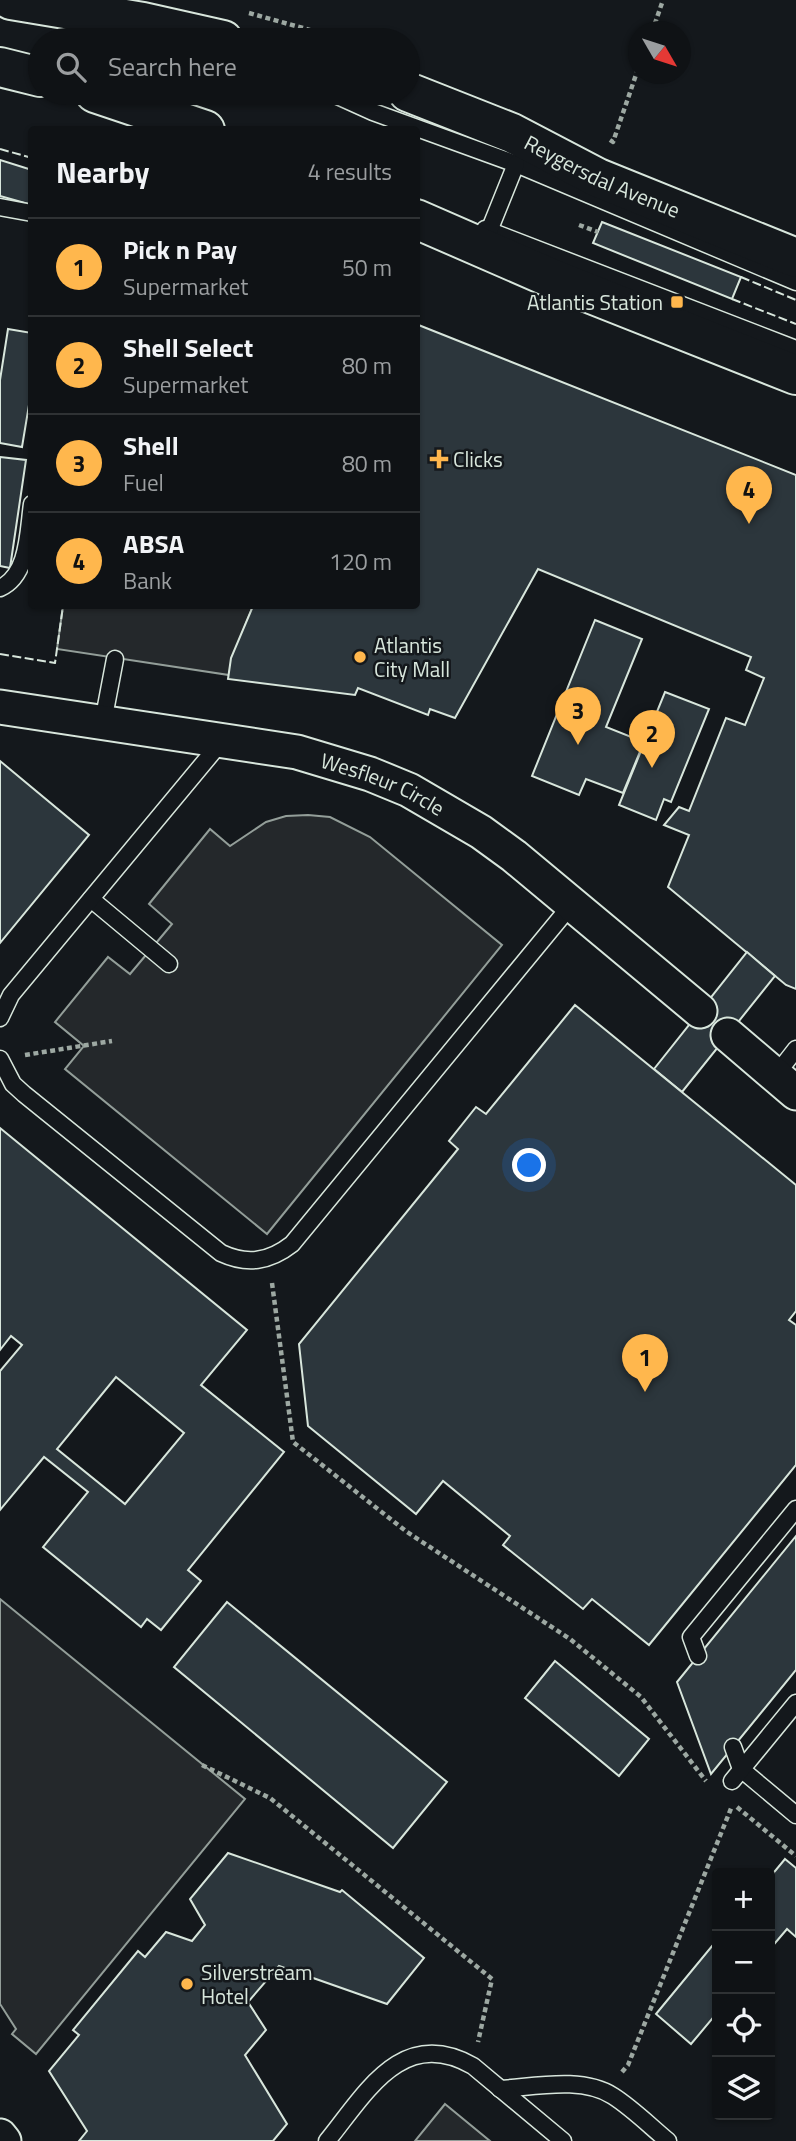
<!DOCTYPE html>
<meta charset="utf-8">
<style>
body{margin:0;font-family:"Titillium Web",sans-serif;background:#181b1e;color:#f1f3f6}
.controls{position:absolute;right:21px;bottom:21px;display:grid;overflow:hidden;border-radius:7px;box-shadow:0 2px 5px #0004}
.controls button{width:63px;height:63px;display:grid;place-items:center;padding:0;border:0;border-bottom:2px solid #2f3234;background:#0f1215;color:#f1f3f6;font:35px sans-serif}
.compass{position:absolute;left:628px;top:21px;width:63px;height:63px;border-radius:50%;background:#0f1215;box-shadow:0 2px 5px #0004;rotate:129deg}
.you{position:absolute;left:530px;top:1166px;width:24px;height:24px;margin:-18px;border:5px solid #fff;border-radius:50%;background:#1a73e8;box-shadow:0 0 0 10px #1a73e833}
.badge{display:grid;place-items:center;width:46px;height:46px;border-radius:50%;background:#ffb74d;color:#111;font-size:23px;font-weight:700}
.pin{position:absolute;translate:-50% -58px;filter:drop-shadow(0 2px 4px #0008)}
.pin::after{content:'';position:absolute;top:37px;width:24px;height:21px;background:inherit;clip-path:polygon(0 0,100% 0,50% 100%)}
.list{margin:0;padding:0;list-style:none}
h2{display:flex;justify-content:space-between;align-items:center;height:91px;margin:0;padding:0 28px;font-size:30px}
h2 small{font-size:23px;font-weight:400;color:#9b9ea0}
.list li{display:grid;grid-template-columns:46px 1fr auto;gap:21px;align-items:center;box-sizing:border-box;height:98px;padding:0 28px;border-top:2px solid #2f3234}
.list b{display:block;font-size:26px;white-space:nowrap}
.list p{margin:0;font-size:23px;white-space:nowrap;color:#9b9ea0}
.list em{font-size:23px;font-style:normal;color:#9b9ea0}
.icon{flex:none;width:38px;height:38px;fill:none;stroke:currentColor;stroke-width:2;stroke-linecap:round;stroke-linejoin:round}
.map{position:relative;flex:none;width:796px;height:2141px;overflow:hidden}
.search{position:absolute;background:#0f1215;box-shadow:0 2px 5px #0004;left:28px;top:28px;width:392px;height:77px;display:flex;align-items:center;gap:18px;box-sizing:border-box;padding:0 24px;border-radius:38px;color:#9b9ea0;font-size:26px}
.panel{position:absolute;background:#0f1215;box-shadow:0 2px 5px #0004;left:28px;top:126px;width:392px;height:483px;border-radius:7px}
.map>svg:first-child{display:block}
</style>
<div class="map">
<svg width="796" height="2141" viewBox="0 0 796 2141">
<rect width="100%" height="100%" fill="#14181c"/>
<g fill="#24282b" stroke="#939e99" stroke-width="2">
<polygon points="63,606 253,606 232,658 229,675 57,649"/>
<polygon points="308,815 330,817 370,837 502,945 267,1234 65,1069 84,1046 55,1022 108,957 130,974 172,924 149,904 210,829 230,846 266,822 286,816"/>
<polygon points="0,1599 245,1799 36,2054 12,2034 16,2029 0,2004"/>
<polygon points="445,2104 490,2141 415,2141"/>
</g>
<g fill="#2c363c" stroke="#d8e6dc" stroke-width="2" fill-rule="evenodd">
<polygon points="0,160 32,170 32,205 0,196"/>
<polygon points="602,222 741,277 732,299 593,243"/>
<polygon points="416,324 796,475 796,989 786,985 668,887 689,835 664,825 679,807 689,811 726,718 745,725 764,678 746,670 751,657 538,569 455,718 430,709 428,715 358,688 355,695 228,679 231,658 253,606 416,606"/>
<polygon points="8,329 32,333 32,387 22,447 0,443 0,380"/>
<polygon points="0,457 26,460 10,568 0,566"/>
<polygon points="595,620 642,639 606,727 644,742 623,793 586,779 579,795 532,776"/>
<polygon points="665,692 709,709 671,802 664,799 656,820 619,805"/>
<polygon points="0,761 89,835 0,943"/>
<polygon points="747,952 775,976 682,1092 654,1069"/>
<polygon points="575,1005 796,1185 796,1311 789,1320 796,1325 796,1465 649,1645 592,1599 583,1609 503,1545 510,1536 443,1481 416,1514 308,1426 299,1344 458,1149 449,1141 476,1107 486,1114"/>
<path d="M 0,1128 L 247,1330 L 201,1385 L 284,1452 L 188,1570 L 201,1581 L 161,1630 L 147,1619 L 141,1627 L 43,1547 L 88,1492 L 44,1457 L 0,1510 L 0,1371 L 22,1345 L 11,1336 L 0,1350 ZM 116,1377 L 184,1433 L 125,1504 L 57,1449 Z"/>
<polygon points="796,1536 796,1670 711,1774 677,1682"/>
<polygon points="227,1602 447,1782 393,1848 174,1667"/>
<polygon points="555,1661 649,1739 619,1776 525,1698"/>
<polygon points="228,1853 340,1892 342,1890 424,1958 387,2004 279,1966 248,2002 266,2030 245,2055 287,2124 273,2141 79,2141 87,2131 49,2071 79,2035 73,2030 138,1951 145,1957 166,1932 192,1941 205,1925 190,1899"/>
<polygon points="785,1859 796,1868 796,1937 787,1929 770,1949 770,1877"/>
<polygon points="717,1940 717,2013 691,2044 656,2014"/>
</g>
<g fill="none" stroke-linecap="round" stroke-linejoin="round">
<g stroke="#d8e6dc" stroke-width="19">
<g id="service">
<polyline points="331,93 373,112 516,164 796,282"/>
<polyline points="0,207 32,213"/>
<polyline points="485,229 796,349"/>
<polyline points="489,231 516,164"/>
<path d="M 0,588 C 29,575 28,531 32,504"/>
<polyline points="103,722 115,659"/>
<polyline points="91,899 169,964"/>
<polyline points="0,1018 11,995 222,741"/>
<path d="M 0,1059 L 13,1084 L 24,1094 L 221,1253 C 247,1265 269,1262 292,1244 L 572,904"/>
<polyline points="775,1076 796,1049"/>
<polyline points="698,1656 691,1637 796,1509"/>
<polyline points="733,1747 741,1769 796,1815"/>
<polyline points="732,1781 796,1703"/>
<path d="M 500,2089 C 534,2087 582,2076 613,2096 C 632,2108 650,2126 668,2141"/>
<path d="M 327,2141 C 366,2093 402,2026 473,2066 L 563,2141"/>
</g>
</g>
<g stroke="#d8e6dc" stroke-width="37">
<g id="minor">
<path id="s1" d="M 0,707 L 297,752 L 370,774 L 409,790 L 481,832 L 514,856 L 700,1011"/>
<polyline points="728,1035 796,1093"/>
<polyline points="0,2136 4,2141"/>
</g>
</g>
<g stroke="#d8e6dc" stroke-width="42">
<g id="secondary">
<polyline points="11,0 143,22 223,40"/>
<polyline points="0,67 40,77"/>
<path id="s2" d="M 408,92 L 512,133 L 598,178 L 796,258"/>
<polyline points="95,93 205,130"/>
<polyline points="416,219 556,280 796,375"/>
</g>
</g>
<g stroke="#9da8a2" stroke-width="4.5" stroke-dasharray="5 3.5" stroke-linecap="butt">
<polyline points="249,13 346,40"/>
<polyline points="652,32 663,0"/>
<polyline points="610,140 613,142 638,69"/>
<polyline points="579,225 598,232"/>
<polyline points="25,1055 112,1041"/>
<polyline points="272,1283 293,1442 407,1532 570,1639 641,1697 706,1781"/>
<polyline points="202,1765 270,1798 492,1979 478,2042"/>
<polyline points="737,1807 796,1856"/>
<polyline points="622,2072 628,2065 732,1806"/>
</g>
<use href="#service" stroke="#14181c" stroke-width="16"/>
<use href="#minor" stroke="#14181c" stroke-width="33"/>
<use href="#secondary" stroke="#14181c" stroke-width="38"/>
<g stroke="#d8e6dc" stroke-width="2" stroke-dasharray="9 3.5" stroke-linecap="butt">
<polyline points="0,149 32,158"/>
<polyline points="741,277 796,300"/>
<polyline points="732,299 796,324"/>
<polyline points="0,654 55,663 63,606"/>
</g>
</g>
<g fill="#ffb74d" stroke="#14181c" stroke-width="2.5">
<rect x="670" y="295" width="14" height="14" rx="3.5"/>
<path d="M435.5 448.5h7v7h7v7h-7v7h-7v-7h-7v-7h7z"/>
<circle cx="360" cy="657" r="7"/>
<circle cx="187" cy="1984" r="7"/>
</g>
<g text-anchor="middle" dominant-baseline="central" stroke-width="5" stroke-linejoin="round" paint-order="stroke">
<g font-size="21" fill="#d8e6dc" stroke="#14181c">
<text stroke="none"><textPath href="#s2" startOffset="212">Reygersdal Avenue</textPath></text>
<text stroke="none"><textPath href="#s1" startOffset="392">Wesfleur Circle</textPath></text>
</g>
<g font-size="21" fill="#d8e6dc" stroke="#14181c" text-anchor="start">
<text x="663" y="302" text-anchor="end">Atlantis Station</text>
<text x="453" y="459">Clicks</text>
<text x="374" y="645">Atlantis<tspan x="374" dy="24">City Mall</tspan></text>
<text x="201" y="1972">Silverstream<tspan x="201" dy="24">Hotel</tspan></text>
</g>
</g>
</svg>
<div class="controls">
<button>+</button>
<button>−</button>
<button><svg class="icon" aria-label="locate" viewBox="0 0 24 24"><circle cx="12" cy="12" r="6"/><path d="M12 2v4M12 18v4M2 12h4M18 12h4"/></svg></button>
<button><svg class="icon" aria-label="layers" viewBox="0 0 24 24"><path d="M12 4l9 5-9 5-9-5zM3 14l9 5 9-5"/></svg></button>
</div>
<svg class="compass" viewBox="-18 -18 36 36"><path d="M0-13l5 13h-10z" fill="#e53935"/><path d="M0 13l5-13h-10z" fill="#9b9ea0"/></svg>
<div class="you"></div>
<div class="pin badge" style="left:645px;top:1392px">1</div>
<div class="pin badge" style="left:652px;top:768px">2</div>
<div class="pin badge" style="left:578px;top:745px">3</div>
<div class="pin badge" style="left:749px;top:524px">4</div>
<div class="search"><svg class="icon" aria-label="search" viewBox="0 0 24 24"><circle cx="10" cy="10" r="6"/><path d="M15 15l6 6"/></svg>Search here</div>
<section class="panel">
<h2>Nearby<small>4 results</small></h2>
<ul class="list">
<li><span class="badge">1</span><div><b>Pick n Pay</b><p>Supermarket</p></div><em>50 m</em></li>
<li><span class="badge">2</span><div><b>Shell Select</b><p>Supermarket</p></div><em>80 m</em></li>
<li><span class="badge">3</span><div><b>Shell</b><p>Fuel</p></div><em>80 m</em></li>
<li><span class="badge">4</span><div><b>ABSA</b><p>Bank</p></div><em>120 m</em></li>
</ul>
</section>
</div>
